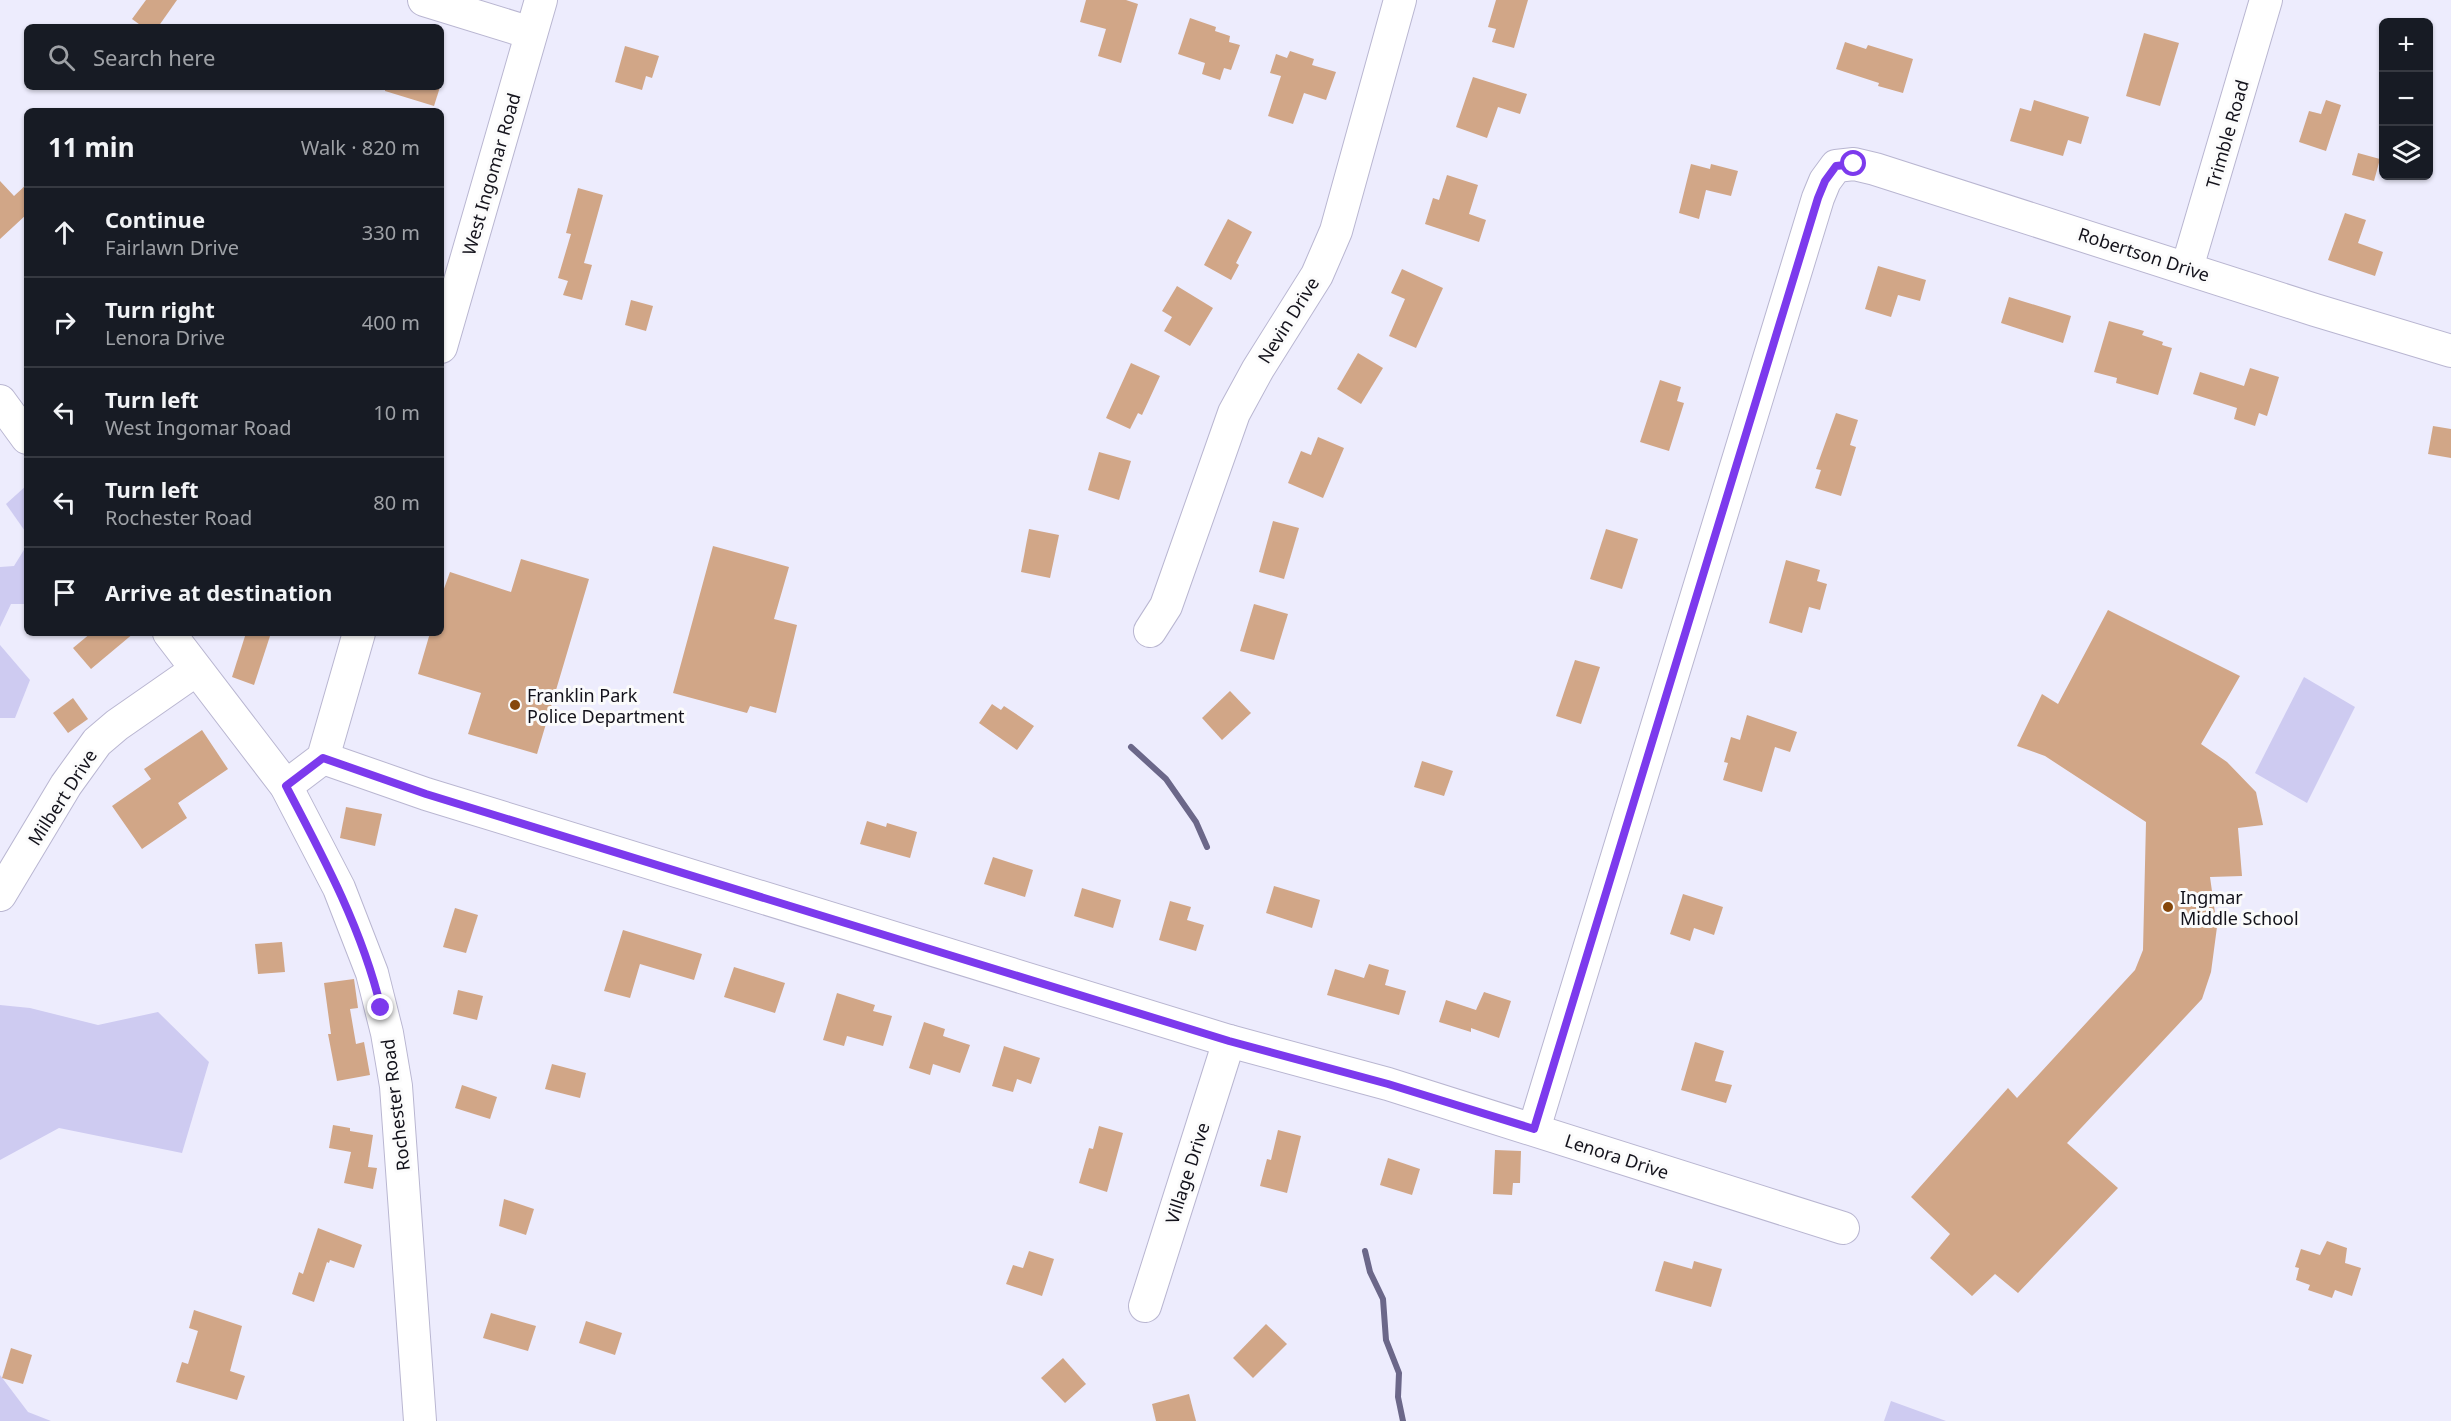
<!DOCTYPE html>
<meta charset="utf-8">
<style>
body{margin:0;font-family:"Noto Sans",sans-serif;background:#242831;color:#f1f3f6}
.controls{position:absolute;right:18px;top:18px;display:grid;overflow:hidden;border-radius:9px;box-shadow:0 2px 4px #0004}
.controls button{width:54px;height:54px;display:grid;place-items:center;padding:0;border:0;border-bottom:2px solid #363941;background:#171b24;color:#f1f3f6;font:30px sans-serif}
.stop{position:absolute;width:18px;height:18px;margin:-14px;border:4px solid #7c3aed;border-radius:50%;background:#fff}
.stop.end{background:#7c3aed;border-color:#fff;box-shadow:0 2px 6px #0008}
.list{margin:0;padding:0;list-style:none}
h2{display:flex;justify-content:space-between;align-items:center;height:78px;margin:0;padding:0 24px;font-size:26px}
h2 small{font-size:20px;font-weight:400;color:#9ea1a6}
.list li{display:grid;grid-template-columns:39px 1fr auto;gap:18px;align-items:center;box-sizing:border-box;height:90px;padding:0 24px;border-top:2px solid #363941}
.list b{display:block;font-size:22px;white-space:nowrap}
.list p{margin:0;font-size:20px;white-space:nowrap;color:#9ea1a6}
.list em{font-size:20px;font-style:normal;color:#9ea1a6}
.icon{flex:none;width:33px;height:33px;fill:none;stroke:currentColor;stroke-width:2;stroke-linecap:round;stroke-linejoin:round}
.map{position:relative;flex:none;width:2451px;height:1421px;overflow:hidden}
.search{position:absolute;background:#171b24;box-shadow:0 2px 4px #0004;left:24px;top:24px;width:420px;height:66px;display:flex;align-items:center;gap:15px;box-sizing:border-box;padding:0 21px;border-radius:9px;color:#9ea1a6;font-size:22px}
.panel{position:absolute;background:#171b24;box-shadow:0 2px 4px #0004;left:24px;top:108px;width:420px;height:528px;border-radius:9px}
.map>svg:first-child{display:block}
</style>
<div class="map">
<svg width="2451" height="1421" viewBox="0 0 2451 1421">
<rect width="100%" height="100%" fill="#edecfd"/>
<g fill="#cecbf1">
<polygon points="27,485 27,534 6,504"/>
<polygon points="27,545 27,604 11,604 0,627 0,567 14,566"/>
<polygon points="0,645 30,680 15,718 0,718"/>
<polygon points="2304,677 2355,707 2307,803 2255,773"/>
<polygon points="0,1005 30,1008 98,1025 158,1012 209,1062 182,1153 59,1128 0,1160"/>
<polygon points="0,1375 28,1412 51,1421 0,1421"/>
<polygon points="1891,1401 1946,1421 1884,1421"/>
</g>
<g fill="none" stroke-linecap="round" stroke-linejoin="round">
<g stroke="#6b6789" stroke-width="6">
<polyline points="1131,747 1166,779 1196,822 1207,847"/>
<polyline points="1365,1251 1370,1272 1383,1299 1386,1340 1399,1373 1398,1397 1403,1421"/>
</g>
</g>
<g fill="#d1a687">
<polygon points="146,0 177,0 158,27 143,27 132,19"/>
<polygon points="1086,0 1126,0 1138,4 1121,63 1098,56 1106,29 1080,22"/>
<polygon points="1496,0 1528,0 1514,48 1492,42 1496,29 1488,27"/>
<polygon points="1190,18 1216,27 1215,31 1230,36 1229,42 1240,45 1231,70 1224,68 1220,80 1202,74 1205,63 1178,54"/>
<polygon points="2144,33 2179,43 2160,106 2126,96"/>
<polygon points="1845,42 1866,49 1868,45 1913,59 1903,93 1878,86 1879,83 1836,69"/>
<polygon points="625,46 659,56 652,78 646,76 642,90 615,82"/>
<polygon points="1290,51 1314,59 1312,65 1336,72 1326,100 1304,93 1293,124 1268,116 1281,76 1270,73 1276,54 1287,58"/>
<polygon points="1473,77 1527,94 1520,114 1498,107 1487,138 1456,127"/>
<polygon points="385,87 440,87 434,106 385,91"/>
<polygon points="2034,100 2089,117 2081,144 2068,140 2063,156 2010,141 2020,108 2031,111"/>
<polygon points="2326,100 2341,105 2326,151 2299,142 2309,111 2321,114"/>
<polygon points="2358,153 2380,159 2374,181 2352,175"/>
<polygon points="1691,164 1710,169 1711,164 1738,171 1731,196 1706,190 1699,219 1679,213"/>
<polygon points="1447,175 1478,185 1469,214 1486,220 1479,242 1425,224 1433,198 1439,200"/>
<polygon points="0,181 14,196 27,184 27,214 0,239"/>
<polygon points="578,188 603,195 584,263 592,265 582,300 563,295 568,281 558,278 571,234 566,233"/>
<polygon points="2345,213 2366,220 2358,243 2383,252 2375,276 2328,260"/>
<polygon points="1228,219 1252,232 1236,263 1239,265 1231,280 1204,265"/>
<polygon points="1878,266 1926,280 1920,301 1898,295 1891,317 1865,309"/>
<polygon points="1402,269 1443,288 1416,348 1389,336 1405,299 1391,293"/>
<polygon points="1177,286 1213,308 1190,346 1164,331 1172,317 1162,311"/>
<polygon points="2009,297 2071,316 2063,343 2001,323"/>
<polygon points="631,300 653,306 646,331 625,325"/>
<polygon points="2109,321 2144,331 2142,335 2163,342 2162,345 2172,348 2158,395 2116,383 2117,378 2094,372"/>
<polygon points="1358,353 1383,368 1361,404 1337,389"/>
<polygon points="1131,363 1160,376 1142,415 1138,413 1130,429 1106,418"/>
<polygon points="2250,368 2279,377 2267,416 2259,413 2255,426 2234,419 2237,408 2193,394 2200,372 2244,386"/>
<polygon points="1660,380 1681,387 1677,401 1684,403 1669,451 1640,442"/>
<polygon points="1836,413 1858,420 1850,445 1856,447 1841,496 1815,488 1821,470 1816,469"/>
<polygon points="2433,426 2451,429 2451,458 2428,454"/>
<polygon points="1318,437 1344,448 1323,498 1288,483 1301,451 1311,455"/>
<polygon points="1099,452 1131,461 1119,500 1088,490"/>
<polygon points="1273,521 1299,528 1284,579 1259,572"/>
<polygon points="1029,529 1059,535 1050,578 1021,572"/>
<polygon points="1606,529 1638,539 1622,589 1590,579"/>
<polygon points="713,546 789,567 774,619 797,625 776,713 750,706 747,713 673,693"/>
<polygon points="521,559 589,579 537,754 468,734 481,693 418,674 430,633 441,633 441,597 450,572 511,592"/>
<polygon points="1786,560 1820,570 1817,581 1827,584 1820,610 1809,607 1802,633 1769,623"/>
<polygon points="1254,604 1288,614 1274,660 1240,651"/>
<polygon points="2108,610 2240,676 2201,744 2227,762 2256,792 2263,825 2238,828 2242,876 2210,877 2217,927 2211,972 2202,999 2067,1143 2118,1188 2018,1293 1995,1274 1972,1296 1930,1258 1950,1234 1911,1197 2008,1088 2017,1098 2135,970 2143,950 2146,822 2045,756 2017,746 2042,694 2058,704"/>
<polygon points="91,633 134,633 91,669 73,648"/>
<polygon points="246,633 271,633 254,685 232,677"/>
<polygon points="1575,660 1600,667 1581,724 1556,716"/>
<polygon points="1230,691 1251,713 1222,740 1202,718"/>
<polygon points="73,698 88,719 68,733 53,713"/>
<polygon points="992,704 1001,710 1004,706 1034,726 1017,750 979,723"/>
<polygon points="1747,715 1797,732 1790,752 1775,747 1762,792 1723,780 1728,763 1724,762 1731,737 1740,740"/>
<polygon points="202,730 228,769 178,803 187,818 142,849 112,806 151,779 144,769"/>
<polygon points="1422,761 1453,771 1444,796 1414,787"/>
<polygon points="346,807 382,814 375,846 340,838"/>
<polygon points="867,821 886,827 887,823 917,832 910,858 860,844"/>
<polygon points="993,857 1033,870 1025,897 984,884"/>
<polygon points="1274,886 1320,900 1312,928 1266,913"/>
<polygon points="1082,888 1121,900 1113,928 1074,916"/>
<polygon points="1683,894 1723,907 1714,935 1694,928 1690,941 1670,934"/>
<polygon points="1170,901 1191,907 1187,920 1204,925 1196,951 1159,940"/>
<polygon points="455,908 478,915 466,953 443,947"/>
<polygon points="623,930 702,954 694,980 640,964 630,998 604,991"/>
<polygon points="282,942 285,972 258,974 255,944"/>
<polygon points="1369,964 1389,970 1385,985 1406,991 1399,1015 1327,995 1335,969 1364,978"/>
<polygon points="734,967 785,983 775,1013 724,997"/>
<polygon points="354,979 358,1008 350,1009 356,1044 364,1042 370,1075 337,1081 328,1034 331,1034 324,983"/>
<polygon points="458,990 483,996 477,1020 453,1014"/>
<polygon points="1484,992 1511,1001 1499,1038 1471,1028 1471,1032 1439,1022 1446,1000 1476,1010"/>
<polygon points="837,993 875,1005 873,1011 892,1016 883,1046 847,1036 844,1046 823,1040"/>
<polygon points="924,1022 945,1029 943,1036 970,1045 960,1073 933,1064 930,1075 909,1068"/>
<polygon points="1695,1042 1724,1051 1715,1081 1732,1085 1726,1103 1681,1090"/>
<polygon points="1004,1046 1040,1058 1031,1084 1017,1079 1013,1092 992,1086"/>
<polygon points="552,1064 586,1073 580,1098 545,1089"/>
<polygon points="462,1085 497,1097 490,1119 455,1108"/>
<polygon points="333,1125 350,1128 350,1131 373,1135 368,1167 377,1168 373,1189 344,1183 351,1152 329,1148"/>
<polygon points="1099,1126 1123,1133 1107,1192 1079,1183 1089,1148 1093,1149"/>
<polygon points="1278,1130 1301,1136 1287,1193 1260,1186 1267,1159 1271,1160"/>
<polygon points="1495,1150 1521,1151 1520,1183 1513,1183 1512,1195 1493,1194"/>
<polygon points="1388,1158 1420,1169 1412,1195 1380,1185"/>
<polygon points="504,1199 534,1209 526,1235 499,1226"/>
<polygon points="318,1228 362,1245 354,1268 330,1260 329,1263 327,1262 314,1302 292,1294 299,1272 303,1274"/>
<polygon points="2327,1241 2347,1248 2345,1263 2361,1268 2352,1296 2335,1290 2332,1298 2308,1290 2310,1285 2296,1280 2299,1268 2295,1267 2301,1249 2320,1255"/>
<polygon points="1029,1251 1054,1259 1042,1296 1006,1284 1013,1265 1023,1268"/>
<polygon points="1664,1261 1692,1269 1694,1261 1722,1269 1711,1307 1655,1291"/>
<polygon points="194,1310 242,1326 230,1371 245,1376 237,1400 176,1382 182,1362 188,1364 198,1331 189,1328"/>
<polygon points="491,1313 536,1326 528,1351 483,1338"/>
<polygon points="586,1321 622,1333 615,1355 579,1343"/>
<polygon points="1266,1324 1287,1344 1253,1378 1233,1358"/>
<polygon points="11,1348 32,1355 23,1384 2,1378"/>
<polygon points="1063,1358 1086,1384 1065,1403 1041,1378"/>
<polygon points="1189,1394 1196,1421 1156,1421 1152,1404"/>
</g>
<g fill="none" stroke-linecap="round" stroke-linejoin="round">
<g stroke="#b9b6d1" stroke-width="34">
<g id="minor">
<polyline points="424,0 531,33"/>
<polyline points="2187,268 2266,0"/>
<polyline points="441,347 541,0"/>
<polyline points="0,401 27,438"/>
<polyline points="1150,631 1166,606 1234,413 1258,369 1317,275 1336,231 1400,0"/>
<polyline points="169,633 286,786 339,888 372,973 387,1033 396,1086 420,1421"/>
<polyline points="323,758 426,794 1229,1041 1388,1084 1843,1228"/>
<polyline points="286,786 323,758 359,633"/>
<polyline points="0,895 66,785 97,742 117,725 196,670"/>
<polyline points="1534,1129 1818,198 1825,181 1836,166 1854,164 1875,169 2315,310 2451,351"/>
<polyline points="1145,1306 1229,1041"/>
</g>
</g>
<use href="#minor" stroke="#fff" stroke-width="32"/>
</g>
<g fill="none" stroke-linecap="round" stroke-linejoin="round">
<path stroke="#7c3aed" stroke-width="8" d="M 381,1008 C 362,929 324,858 286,786 L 323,758 L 426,794 L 1229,1041 L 1388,1084 L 1534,1129 L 1818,198 L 1825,181 L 1836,166 L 1854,164"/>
</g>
<g fill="#86470b" stroke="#fbfbfb" stroke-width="2">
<circle cx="515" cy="705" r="6"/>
<circle cx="2168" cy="907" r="6"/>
</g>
<g text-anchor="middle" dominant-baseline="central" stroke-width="6" stroke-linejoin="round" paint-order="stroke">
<g font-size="18" fill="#13121b" stroke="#fbfbfb">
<text transform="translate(2227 134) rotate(-74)">Trimble Road</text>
<text transform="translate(491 174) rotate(-74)">West Ingomar Road</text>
<text transform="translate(2144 254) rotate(18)">Robertson Drive</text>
<text transform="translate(1288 320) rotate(-58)">Nevin Drive</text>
<text transform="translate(62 797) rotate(-57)">Milbert Drive</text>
<text transform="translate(395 1105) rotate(-97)">Rochester Road</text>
<text transform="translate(1617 1156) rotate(18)">Lenora Drive</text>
<text transform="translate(1187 1173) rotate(-72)">Village Drive</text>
</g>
<g font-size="18" fill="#13121b" stroke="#fbfbfb" text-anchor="start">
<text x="527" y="695">Franklin Park<tspan x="527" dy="21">Police Department</tspan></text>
<text x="2180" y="897">Ingmar<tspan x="2180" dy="21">Middle School</tspan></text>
</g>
</g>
</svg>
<div class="controls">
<button>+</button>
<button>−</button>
<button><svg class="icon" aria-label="layers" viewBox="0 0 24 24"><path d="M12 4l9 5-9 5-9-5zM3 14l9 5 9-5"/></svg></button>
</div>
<div class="stop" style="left:1854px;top:164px"></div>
<div class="stop end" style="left:381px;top:1008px"></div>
<div class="search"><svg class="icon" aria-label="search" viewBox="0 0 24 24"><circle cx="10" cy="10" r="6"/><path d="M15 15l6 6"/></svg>Search here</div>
<section class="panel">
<h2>11 min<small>Walk · 820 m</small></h2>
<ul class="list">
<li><svg class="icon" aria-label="ahead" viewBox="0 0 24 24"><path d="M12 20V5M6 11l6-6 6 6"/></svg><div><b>Continue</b><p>Fairlawn Drive</p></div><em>330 m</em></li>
<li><svg class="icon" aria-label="right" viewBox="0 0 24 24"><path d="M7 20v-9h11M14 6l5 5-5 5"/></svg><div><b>Turn right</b><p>Lenora Drive</p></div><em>400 m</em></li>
<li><svg class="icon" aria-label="left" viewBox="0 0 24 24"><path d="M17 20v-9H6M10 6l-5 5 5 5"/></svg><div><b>Turn left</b><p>West Ingomar Road</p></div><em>10 m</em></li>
<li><svg class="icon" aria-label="left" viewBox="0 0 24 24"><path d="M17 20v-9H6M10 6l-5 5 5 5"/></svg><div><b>Turn left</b><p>Rochester Road</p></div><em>80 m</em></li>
<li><svg class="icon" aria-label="arrive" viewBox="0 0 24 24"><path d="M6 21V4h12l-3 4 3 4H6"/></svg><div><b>Arrive at destination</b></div></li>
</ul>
</section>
</div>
